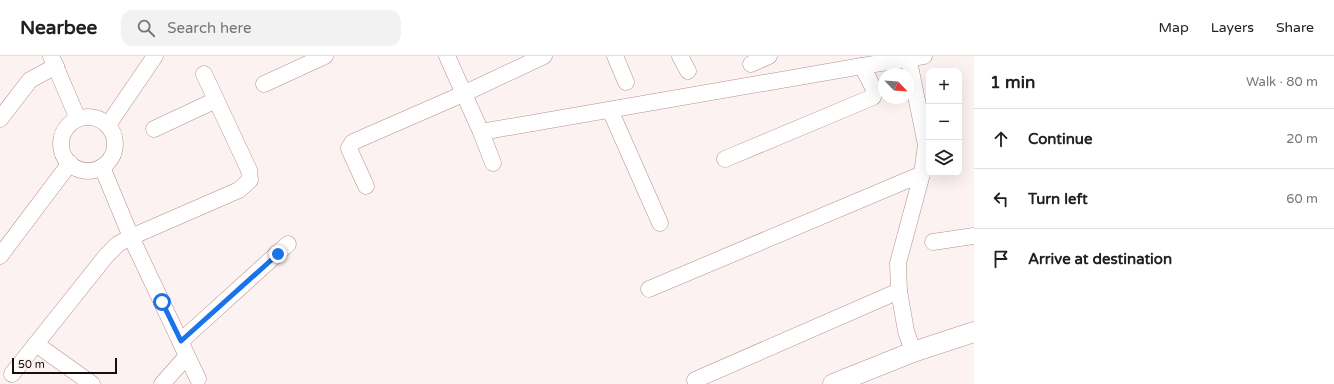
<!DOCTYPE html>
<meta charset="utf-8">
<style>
body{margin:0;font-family:"Varela Round",sans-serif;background:#f2f2f2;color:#202124}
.controls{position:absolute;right:12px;top:12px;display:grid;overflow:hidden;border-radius:8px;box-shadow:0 4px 16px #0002}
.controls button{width:36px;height:36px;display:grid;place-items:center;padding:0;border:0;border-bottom:1px solid #e0e0e0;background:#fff;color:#202124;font:20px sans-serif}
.compass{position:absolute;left:878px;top:12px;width:36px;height:36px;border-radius:50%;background:#fff;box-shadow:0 4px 16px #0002;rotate:115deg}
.scale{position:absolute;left:12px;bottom:10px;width:105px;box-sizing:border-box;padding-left:4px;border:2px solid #1b0d0d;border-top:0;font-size:11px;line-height:14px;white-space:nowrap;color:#1b0d0d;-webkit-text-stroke:3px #fbf2f1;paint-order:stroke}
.stop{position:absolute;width:12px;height:12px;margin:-9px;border:3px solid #1a73e8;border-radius:50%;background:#fff}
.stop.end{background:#1a73e8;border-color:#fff;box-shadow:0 1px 4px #0008}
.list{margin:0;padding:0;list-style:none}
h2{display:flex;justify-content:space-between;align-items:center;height:52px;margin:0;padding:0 16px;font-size:17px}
h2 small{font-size:13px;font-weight:400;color:#757577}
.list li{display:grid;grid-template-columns:26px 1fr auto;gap:12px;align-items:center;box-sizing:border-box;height:60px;padding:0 16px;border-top:1px solid #e0e0e0}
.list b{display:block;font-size:15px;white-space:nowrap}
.list em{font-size:13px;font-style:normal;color:#757577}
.icon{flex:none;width:22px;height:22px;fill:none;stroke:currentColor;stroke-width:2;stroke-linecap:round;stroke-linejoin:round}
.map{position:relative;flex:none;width:974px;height:328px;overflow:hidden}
header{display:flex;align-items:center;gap:24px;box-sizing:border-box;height:56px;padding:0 20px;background:#fff;border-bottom:1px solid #e0e0e0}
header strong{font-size:19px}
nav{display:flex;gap:22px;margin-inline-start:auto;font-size:14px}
.search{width:280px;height:36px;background:#f2f2f2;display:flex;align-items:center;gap:10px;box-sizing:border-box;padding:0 14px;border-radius:12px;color:#757577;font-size:15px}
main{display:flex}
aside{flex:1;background:#fff}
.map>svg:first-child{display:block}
</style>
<header>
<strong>Nearbee</strong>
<div class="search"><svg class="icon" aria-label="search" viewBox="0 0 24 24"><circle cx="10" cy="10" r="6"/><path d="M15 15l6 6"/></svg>Search here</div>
<nav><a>Map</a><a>Layers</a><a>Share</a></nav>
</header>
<main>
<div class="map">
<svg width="974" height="328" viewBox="0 0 974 328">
<rect width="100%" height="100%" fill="#fbf2f1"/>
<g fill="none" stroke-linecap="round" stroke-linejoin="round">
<g stroke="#b88f8d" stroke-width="17">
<g id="minor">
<polyline points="51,0 78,63"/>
<polyline points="447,0 481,76 493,107"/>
<polyline points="615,0 626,26"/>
<polyline points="680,0 688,15"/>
<polyline points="908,0 926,89 922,118 898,207 899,235 906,275 913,296"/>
<polyline points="751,8 769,0"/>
<polyline points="264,28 325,0"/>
<polyline points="610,54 660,167"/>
<circle cx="88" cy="88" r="27"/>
<polyline points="0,63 30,24 56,10"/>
<polyline points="108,69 155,0"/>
<polyline points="154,73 216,44"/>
<polyline points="481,76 862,10 924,0"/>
<polyline points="725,103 873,41 875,35 862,10"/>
<polyline points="102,111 131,181 198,323"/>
<polyline points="366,130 350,95 349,92 353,86 463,38 544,0"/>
<polyline points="933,186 974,180"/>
<polyline points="0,200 70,107"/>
<polyline points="649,233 922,118"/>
<polyline points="181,285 288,188"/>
<polyline points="36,288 92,328"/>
<polyline points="12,318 106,200 118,188 131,181 239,134 250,124 249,114 204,18"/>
<polyline points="695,324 899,235"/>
<polyline points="162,328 187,300"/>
</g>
</g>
<g stroke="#b88f8d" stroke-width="21">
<polyline id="major" points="833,328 913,296 974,276"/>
</g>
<use href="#minor" stroke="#fff" stroke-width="16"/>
<use href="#major" stroke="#fff" stroke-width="20"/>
</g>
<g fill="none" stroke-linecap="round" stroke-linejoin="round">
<polyline stroke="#1a73e8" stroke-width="5" points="162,246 181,285 278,198"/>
</g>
</svg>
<div class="controls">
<button>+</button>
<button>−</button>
<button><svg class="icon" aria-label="layers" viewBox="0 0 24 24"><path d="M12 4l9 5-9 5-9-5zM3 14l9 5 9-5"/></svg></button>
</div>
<svg class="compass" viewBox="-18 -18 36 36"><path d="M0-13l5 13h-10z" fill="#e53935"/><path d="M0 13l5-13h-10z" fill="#757577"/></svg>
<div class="scale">50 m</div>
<div class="stop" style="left:162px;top:246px"></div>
<div class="stop end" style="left:278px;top:198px"></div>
</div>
<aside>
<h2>1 min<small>Walk · 80 m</small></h2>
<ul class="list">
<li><svg class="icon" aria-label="ahead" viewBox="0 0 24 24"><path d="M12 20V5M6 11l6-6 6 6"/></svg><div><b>Continue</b></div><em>20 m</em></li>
<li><svg class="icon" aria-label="left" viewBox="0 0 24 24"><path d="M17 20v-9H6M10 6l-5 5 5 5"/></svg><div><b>Turn left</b></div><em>60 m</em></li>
<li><svg class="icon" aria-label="arrive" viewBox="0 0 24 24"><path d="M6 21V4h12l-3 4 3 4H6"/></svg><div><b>Arrive at destination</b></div></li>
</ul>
</aside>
</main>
